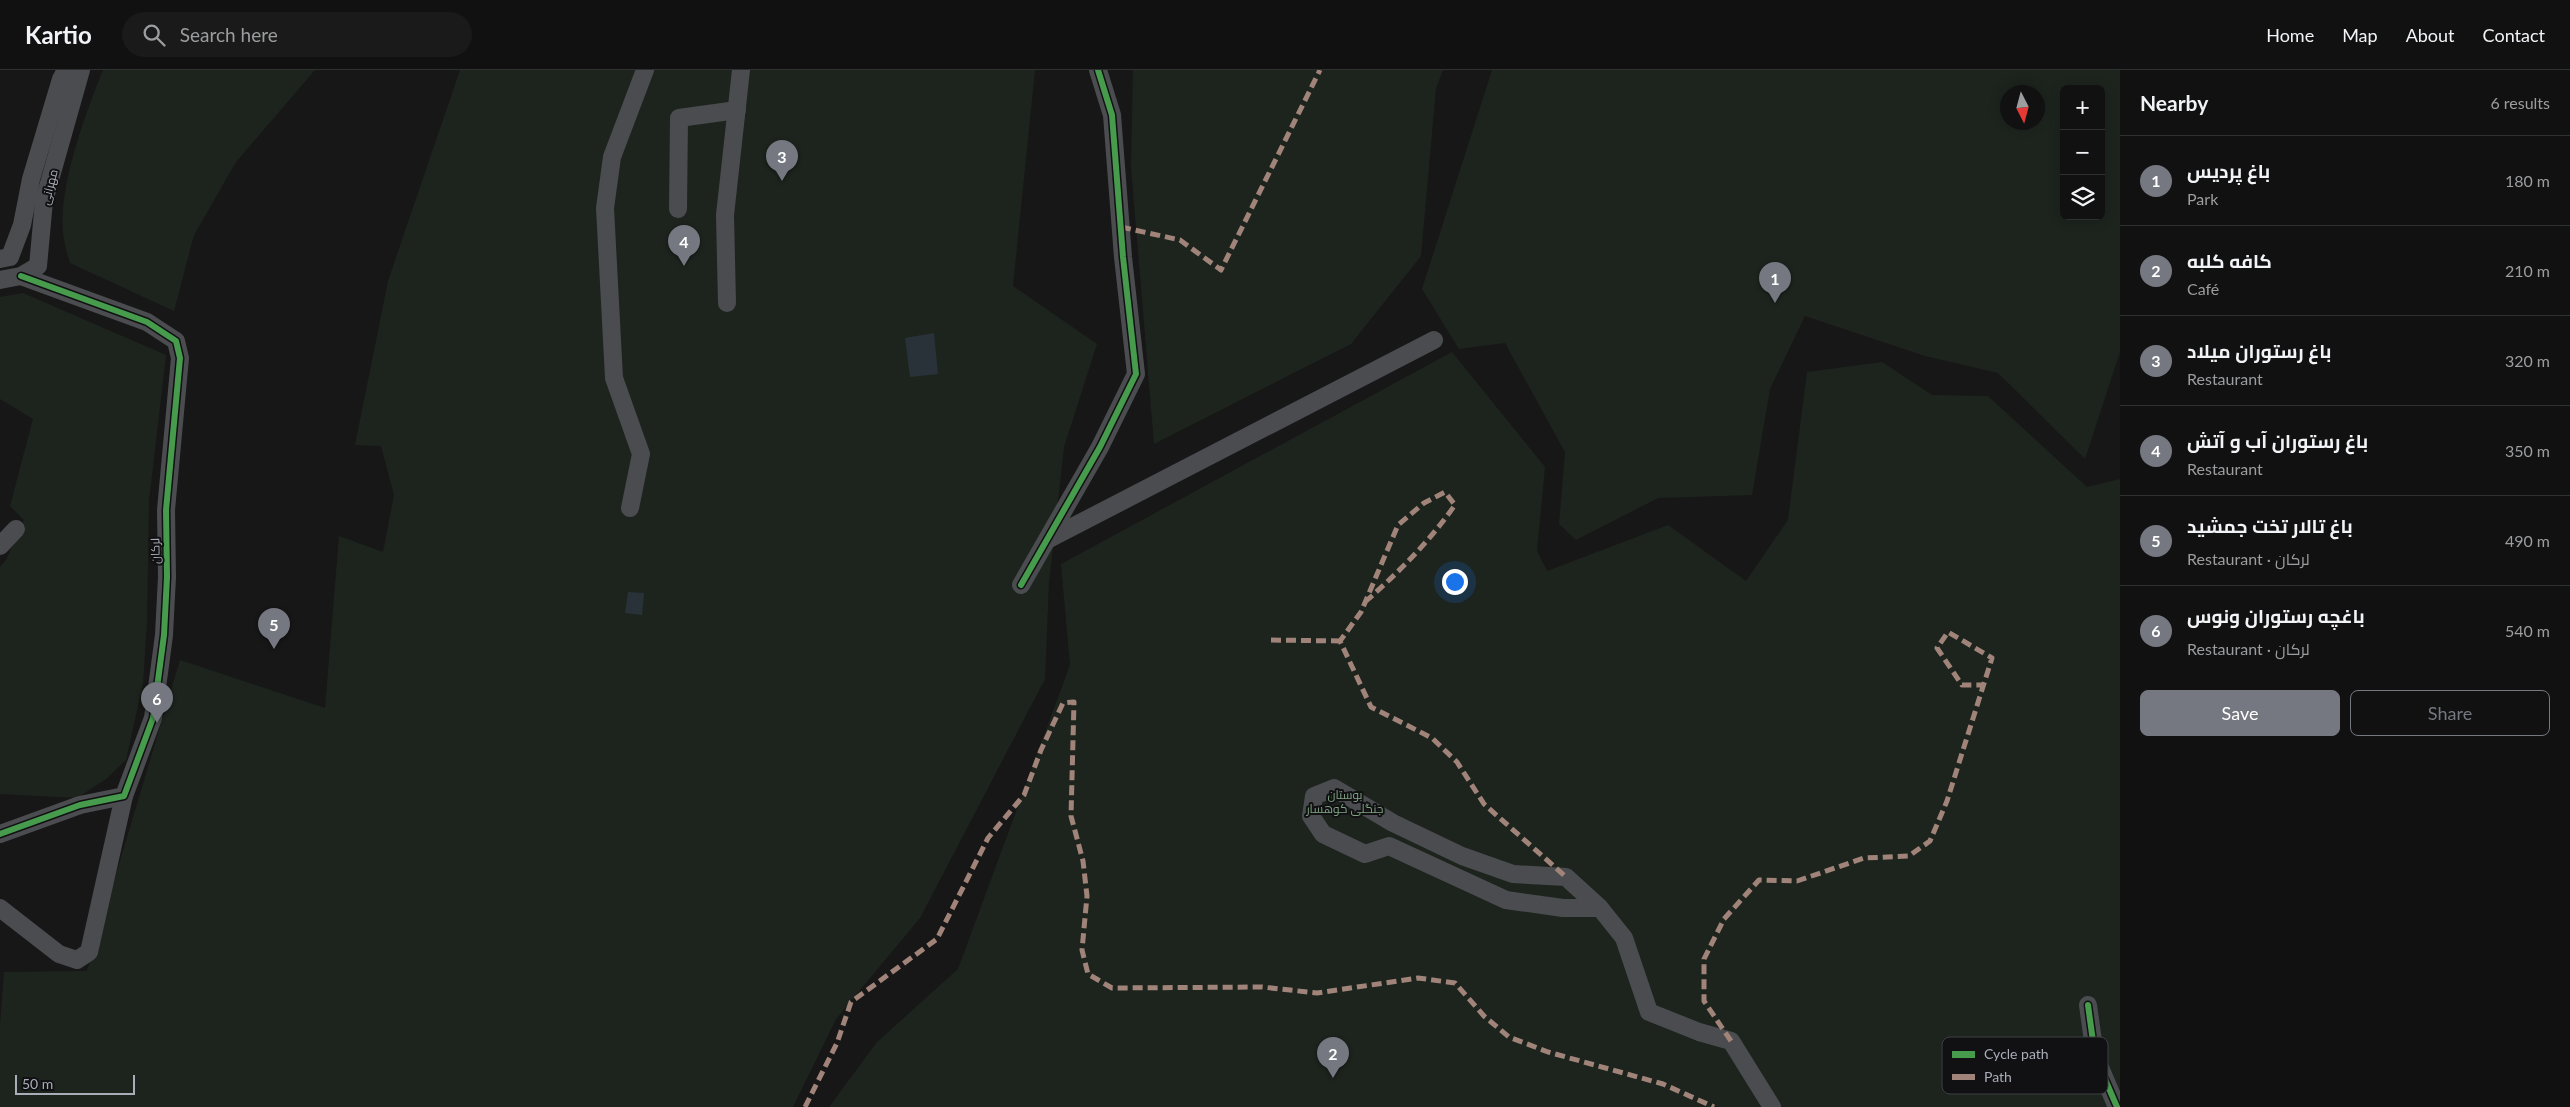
<!DOCTYPE html>
<meta charset="utf-8">
<style>
body{margin:0;font-family:Lato,Cairo,sans-serif;background:#1a1a1a;color:#f1f3f6}
.controls{position:absolute;right:15px;top:15px;display:grid;overflow:hidden;border-radius:8px;box-shadow:0 2px 12px #0003}
.controls button{width:45px;height:45px;display:grid;place-items:center;padding:0;border:0;border-bottom:1px solid #303131;background:#111;color:#f1f3f6;font:25px sans-serif}
.compass{position:absolute;left:2000px;top:15px;width:45px;height:45px;border-radius:50%;background:#111;box-shadow:0 2px 12px #0003;rotate:174deg}
.scale{position:absolute;left:15px;bottom:12px;width:120px;box-sizing:border-box;padding-left:5px;border:2px solid #a8adb8;border-top:0;font-size:14px;line-height:18px;white-space:nowrap;color:#a8adb8;-webkit-text-stroke:4px #111113;paint-order:stroke}
.you{position:absolute;left:1454px;top:511px;width:18px;height:18px;margin:-12px;border:4px solid #fff;border-radius:50%;background:#1a73e8;box-shadow:0 0 0 8px #1a73e833}
.badge{display:grid;place-items:center;width:32px;height:32px;border-radius:50%;background:#757880;color:#fff;font-size:16px;font-weight:700}
.pin{position:absolute;translate:-50% -41px;filter:drop-shadow(0 1px 2px #0008)}
.pin::after{content:'';position:absolute;top:26px;width:18px;height:15px;background:inherit;clip-path:polygon(0 0,100% 0,50% 100%)}
.list{margin:0;padding:0;list-style:none}
h2{display:flex;justify-content:space-between;align-items:center;height:65px;margin:0;padding:0 20px;font-size:21px}
h2 small{font-size:16px;font-weight:400;color:#9c9d9f}
.list li{display:grid;grid-template-columns:32px 1fr auto;gap:15px;align-items:center;box-sizing:border-box;height:90px;padding:0 20px;border-top:1px solid #303131}
.list b{display:block;font-size:19px;white-space:nowrap}
.list p{margin:0;font-size:16px;white-space:nowrap;color:#9c9d9f}
.list em{font-size:16px;font-style:normal;color:#9c9d9f}
.actions{display:flex;gap:10px;padding:15px 20px}
.actions a{flex:1;padding:11px 0;border:1px solid #757880;border-radius:8px;text-align:center;font-size:18px;color:#757880}
.actions .main{background:#757880;color:#fff}
.icon{flex:none;width:28px;height:28px;fill:none;stroke:currentColor;stroke-width:2;stroke-linecap:round;stroke-linejoin:round}
.map{position:relative;flex:none;width:2120px;height:1037px;overflow:hidden}
header{display:flex;align-items:center;gap:30px;box-sizing:border-box;height:70px;padding:0 25px;background:#111;border-bottom:1px solid #303131}
header strong{font-size:24px}
nav{display:flex;gap:28px;margin-inline-start:auto;font-size:18px}
.search{width:350px;height:45px;background:#1a1a1a;display:flex;align-items:center;gap:12px;box-sizing:border-box;padding:0 18px;border-radius:28px;color:#9c9d9f;font-size:19px}
main{display:flex}
aside{flex:1;background:#111}
.map>svg:first-child{display:block}
</style>
<header>
<strong>Kartio</strong>
<div class="search"><svg class="icon" aria-label="search" viewBox="0 0 24 24"><circle cx="10" cy="10" r="6"/><path d="M15 15l6 6"/></svg>Search here</div>
<nav><a>Home</a><a>Map</a><a>About</a><a>Contact</a></nav>
</header>
<main>
<div class="map">
<svg width="2120" height="1037" viewBox="0 0 2120 1037">
<rect width="100%" height="100%" fill="#171717"/>
<g fill="#1d241e" fill-rule="evenodd">
<path d="M 103,0 L 315,0 L 236,92 L 194,165 L 174,241 L 70,193 C 67,183 64,173 63,163 C 59,114 85,45 103,0 Z"/>
<polygon points="460,0 1035,0 1013,216 1097,274 1064,377 1049,512 1045,609 920,848 836,949 793,1037 0,1037 0,955 4,902 87,901 180,590 325,638 339,466 383,482 394,425 381,376 355,375 388,211"/>
<polygon points="1133,0 1443,0 1436,18 1421,186 1351,274 1154,374 1131,97"/>
<path d="M 1492,0 L 2120,0 L 2120,282 L 2085,389 L 1998,303 L 1925,286 L 1805,246 L 1770,319 L 1752,425 L 1658,428 L 1576,470 L 1559,454 L 1565,382 L 1505,273 L 1459,279 L 1422,219 ZM 2064,19 L 2101,19 L 2101,146 L 2064,146 ZM 2008,22 L 2038,22 L 2038,52 L 2008,52 Z"/>
<polygon points="23,223 166,285 149,431 147,552 143,613 126,690 106,709 77,728 0,724 0,497 6,490 24,450 10,436 33,349 0,329 0,227"/>
<polygon points="1452,282 1545,397 1537,481 1547,501 1668,455 1746,511 1788,450 1807,302 1882,292 1932,325 1988,326 2087,417 2120,409 2120,1037 829,1037 877,972 958,899 1070,595 1061,494"/>
</g>
<g fill="#2a3239">
<polygon points="934,263 938,304 910,307 905,268"/>
<polygon points="628,522 644,523 642,545 625,543"/>
</g>
<g fill="none" stroke-linecap="round" stroke-linejoin="round">
<g stroke="#4b4c50" stroke-width="18">
<polyline points="678,139 679,48 737,40"/>
<polyline points="0,189 10,187 22,155 31,109 61,9 66,0"/>
<polyline points="0,210 21,206 38,196 44,131 81,0"/>
<polyline points="727,233 725,145 741,0"/>
<polyline points="630,438 641,384 614,308 605,138 612,87 645,0"/>
<polyline points="1047,470 1434,270"/>
<polyline points="0,476 16,459"/>
<polyline points="1021,515 1100,377 1136,304 1123,187 1112,45 1098,0"/>
<polyline points="0,764 80,735 124,726 153,648 164,565 167,507 166,440 180,288 176,271 147,252 21,206"/>
<polyline points="0,838 59,884 77,890 89,882 124,726"/>
<polyline points="1600,838 1563,838 1506,830 1389,776 1365,784 1323,764 1311,746 1314,726 1334,718 1393,753 1462,786 1513,804 1566,807 1600,838 1624,868 1649,942 1699,962 1731,971 1772,1037"/>
<polyline points="2088,935 2095,986 2117,1037"/>
</g>
<g stroke="#a18479" stroke-width="5" stroke-dasharray="10 5" stroke-linecap="butt">
<polyline points="1121,157 1180,170 1221,200 1320,0"/>
<path d="M 1365,532 C 1399,502 1429,472 1455,435 L 1445,422 L 1424,433 L 1398,455 L 1361,542 L 1340,571 L 1371,637 L 1432,668 L 1457,692 L 1484,734 L 1566,807"/>
<polyline points="1271,570 1340,571"/>
<polyline points="1731,971 1704,931 1704,889 1724,849 1759,810 1797,811 1864,788 1909,786 1930,771 1947,731 1992,588 1948,562 1937,578 1962,615 1983,615"/>
<polyline points="805,1037 837,973 851,932 937,869 988,768 1024,725 1041,680 1063,633 1074,632 1071,746 1083,791 1087,826 1082,880 1088,904 1112,918 1262,917 1317,923 1418,908 1455,913 1484,946 1509,967 1548,982 1663,1014 1714,1037"/>
</g>
<g stroke="#111113" stroke-width="9">
<g id="cycleway">
<polyline points="1021,515 1100,377 1136,304 1123,187 1112,45 1098,0"/>
<polyline points="0,764 80,735 124,726 153,648 164,565 167,507 166,440 180,288 176,271 147,252 21,206"/>
<polyline points="2088,935 2095,986 2117,1037"/>
</g>
</g>
<use href="#cycleway" stroke="#469c4c" stroke-width="6"/>
</g>
<g text-anchor="middle" dominant-baseline="central" stroke-width="4" stroke-linejoin="round" paint-order="stroke">
<g font-size="12" fill="#a8adb8" stroke="#111113">
<text transform="translate(49 117) rotate(-76)">مهرانی</text>
<text transform="translate(155 481) rotate(-91)">لرکان</text>
</g>
<g font-size="12" fill="#7fa381" stroke="#111113">
<text x="1345" y="724">بوستان<tspan x="1345" dy="14">جنگلی کوهسار</tspan></text>
</g>
</g>
<rect x="1942" y="967" width="166" height="57" rx="8" fill="#111113" stroke="#3e4045" stroke-width="1"/>
<rect x="1952" y="981" width="23" height="7" fill="#469c4c"/>
<rect x="1952" y="1004" width="23" height="6" fill="#a18479"/>
<g font-size="14" fill="#a8adb8">
<text x="1984" y="989">Cycle path</text>
<text x="1984" y="1012">Path</text>
</g>
</svg>
<div class="controls">
<button>+</button>
<button>−</button>
<button><svg class="icon" aria-label="layers" viewBox="0 0 24 24"><path d="M12 4l9 5-9 5-9-5zM3 14l9 5 9-5"/></svg></button>
</div>
<svg class="compass" viewBox="-18 -18 36 36"><path d="M0-13l5 13h-10z" fill="#e53935"/><path d="M0 13l5-13h-10z" fill="#9c9d9f"/></svg>
<div class="scale">50 m</div>
<div class="you"></div>
<div class="pin badge" style="left:1775px;top:233px">1</div>
<div class="pin badge" style="left:1333px;top:1008px">2</div>
<div class="pin badge" style="left:782px;top:111px">3</div>
<div class="pin badge" style="left:684px;top:196px">4</div>
<div class="pin badge" style="left:274px;top:579px">5</div>
<div class="pin badge" style="left:157px;top:653px">6</div>
</div>
<aside>
<h2>Nearby<small>6 results</small></h2>
<ul class="list">
<li><span class="badge">1</span><div><b>باغ پردیس</b><p>Park</p></div><em>180 m</em></li>
<li><span class="badge">2</span><div><b>کافه کلبه</b><p>Café</p></div><em>210 m</em></li>
<li><span class="badge">3</span><div><b>باغ رستوران میلاد</b><p>Restaurant</p></div><em>320 m</em></li>
<li><span class="badge">4</span><div><b>باغ رستوران آب و آتش</b><p>Restaurant</p></div><em>350 m</em></li>
<li><span class="badge">5</span><div><b>باغ تالار تخت جمشید</b><p>Restaurant · لرکان</p></div><em>490 m</em></li>
<li><span class="badge">6</span><div><b>باغچه رستوران ونوس</b><p>Restaurant · لرکان</p></div><em>540 m</em></li>
</ul>
<div class="actions"><a class="main">Save</a><a>Share</a></div>
</aside>
</main>
